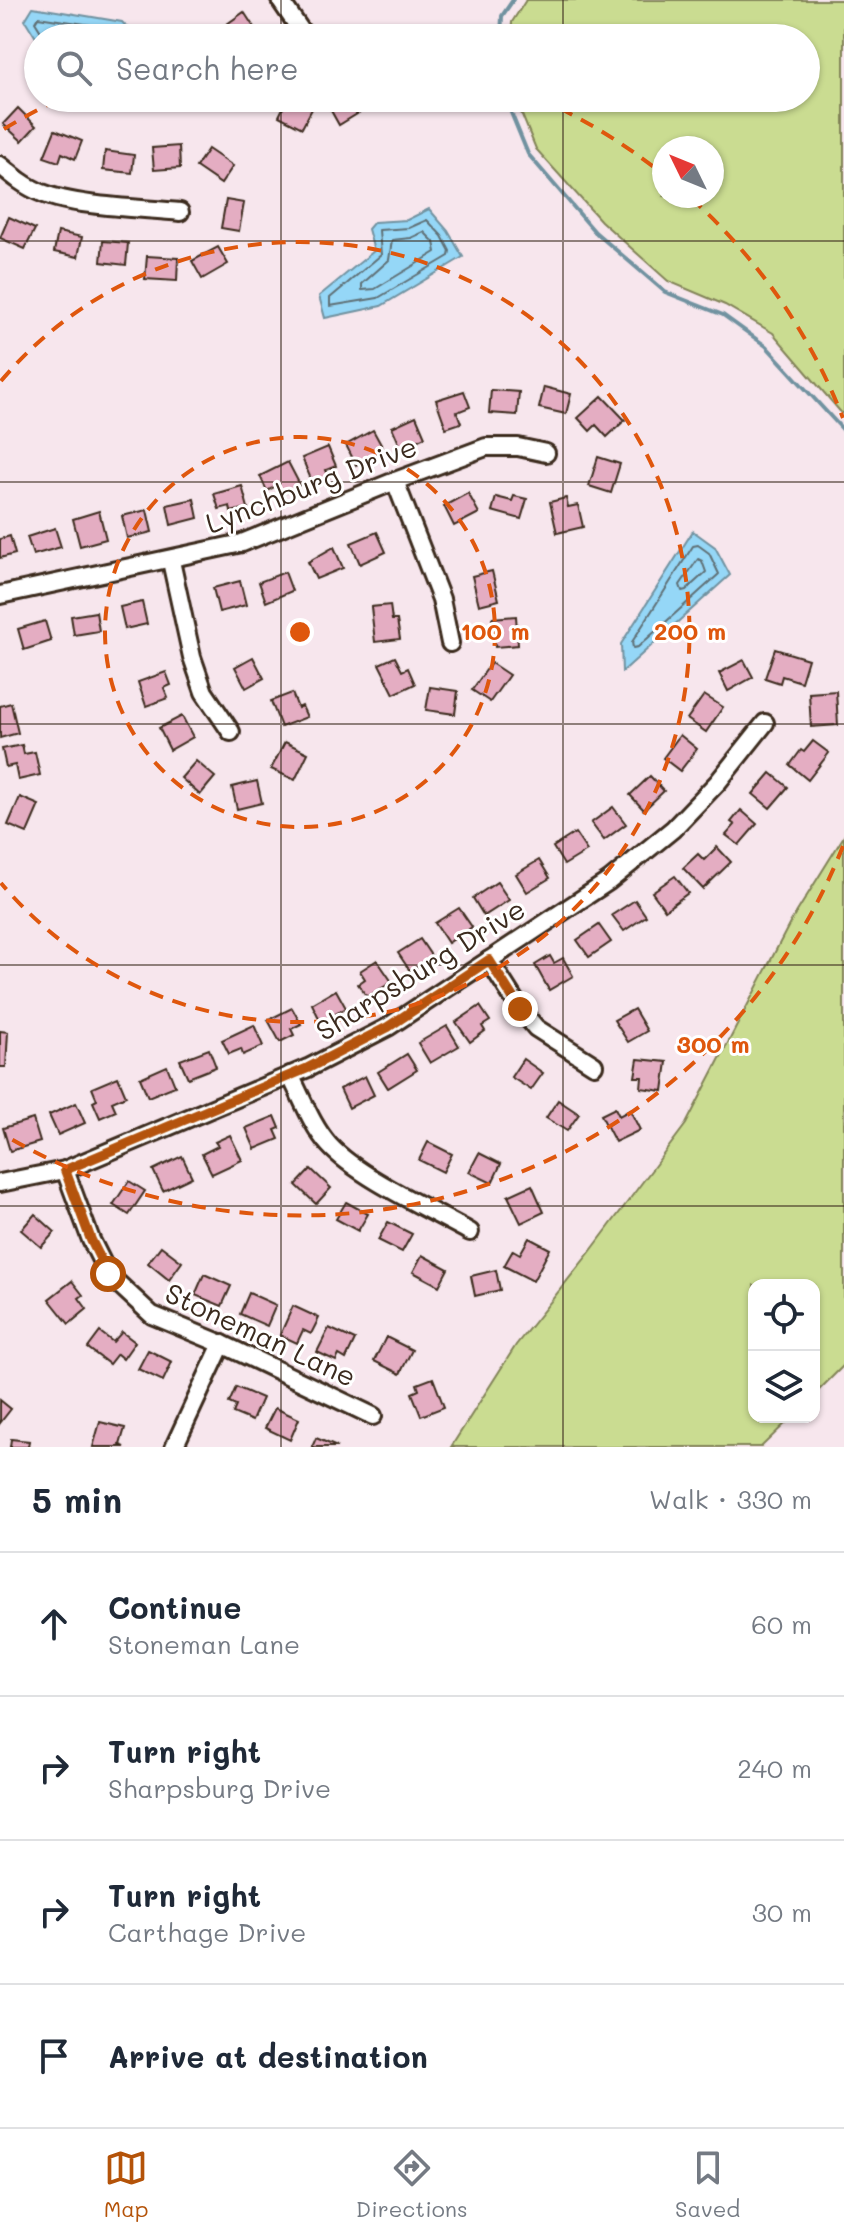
<!DOCTYPE html>
<meta charset="utf-8">
<style>
body{margin:0;font-family:Mali,sans-serif;background:#f6f6f7;color:#1f2937}
.controls{position:absolute;right:24px;bottom:24px;display:grid;overflow:hidden;border-radius:16px;box-shadow:0 2px 6px #0004}
.controls button{width:72px;height:72px;display:grid;place-items:center;padding:0;border:0;border-bottom:2px solid #e0e1e3;background:#fff;color:#1f2937;font:40px sans-serif}
.compass{position:absolute;left:652px;top:136px;width:72px;height:72px;border-radius:50%;background:#fff;box-shadow:0 2px 6px #0004;rotate:313deg}
.stop{position:absolute;width:24px;height:24px;margin:-18px;border:6px solid #b45309;border-radius:50%;background:#fff}
.stop.end{background:#b45309;border-color:#fff;box-shadow:0 2px 8px #0008}
.list{margin:0;padding:0;list-style:none}
h2{display:flex;justify-content:space-between;align-items:center;height:104px;margin:0;padding:0 32px;font-size:34px}
h2 small{font-size:26px;font-weight:400;color:#747a83}
.list li{display:grid;grid-template-columns:52px 1fr auto;gap:24px;align-items:center;box-sizing:border-box;height:144px;padding:0 32px;border-top:2px solid #e0e1e3}
.list b{display:block;font-size:30px;white-space:nowrap}
.list p{margin:0;font-size:26px;white-space:nowrap;color:#747a83}
.list em{font-size:26px;font-style:normal;color:#747a83}
.icon{flex:none;width:44px;height:44px;fill:none;stroke:currentColor;stroke-width:2;stroke-linecap:round;stroke-linejoin:round}
.map{position:relative;flex:none;width:844px;height:1447px;overflow:hidden}
.search{position:absolute;background:#fff;box-shadow:0 2px 6px #0004;left:24px;right:24px;top:24px;height:88px;display:flex;align-items:center;gap:20px;box-sizing:border-box;padding:0 28px;border-radius:44px;color:#747a83;font-size:30px}
.sheet{height:680px;background:#fff}
nav{display:flex;justify-content:space-around;align-items:center;box-sizing:border-box;height:112px;border-top:2px solid #e0e1e3;background:#fff;font-size:22px;color:#747a83}
nav a{display:grid;justify-items:center;gap:4px}
nav .on{color:#b45309}
.map>svg:first-child{display:block}
</style>
<div class="map">
<svg width="844" height="1447" viewBox="0 0 844 1447">
<rect width="100%" height="100%" fill="#f7e6ed"/>
<filter id="ink" filterUnits="userSpaceOnUse"><feTurbulence type="fractalNoise" baseFrequency=".0125" numOctaves="2"/><feDisplacementMap in="SourceGraphic" scale="16" xChannelSelector="R" yChannelSelector="G"/><feConvolveMatrix kernelMatrix="1 2 1 2 8 2 1 2 1" color-interpolation-filters="sRGB"/></filter>
<g filter="url(#ink)">
<g fill="#cadc91" stroke="#828358" stroke-width="2" fill-rule="evenodd">
<path d="M 526,0 L 844,0 L 844,416 L 773,333 L 725,305 L 668,281 L 601,221 L 536,149 L 515,98 L 806,98 L 806,38 L 511,38 L 512,22 ZM 664,148 L 712,148 L 712,196 L 664,196 Z"/>
<polygon points="844,836 844,1365 814,1395 814,1285 754,1285 754,1417 792,1417 761,1447 451,1447 516,1345 590,1252 686,1124 790,923"/>
</g>
<g fill="#95d7f7" stroke="#7192a0" stroke-width="2">
<polygon points="33,7 122,22 137,38 38,38 38,41 25,20"/>
<polygon points="429,209 448,231 463,257 381,306 325,318 319,296 374,251 368,229 374,222 407,220"/>
<polygon points="693,531 715,547 730,575 622,672 621,644"/>
</g>
<g fill="none" stroke-linecap="round" stroke-linejoin="round">
<g stroke="#5f6f75" stroke-width="2">
<polyline points="45,38 35,22 38,17 118,29 128,38"/>
<polygon points="427,220 442,236 450,251 449,256 378,298 330,306 330,298 381,255 379,230 409,228"/>
<polygon points="424,232 434,242 436,252 375,289 362,290 362,284 389,260 392,240 411,238"/>
<polygon points="698,545 709,553 719,574 638,647 633,648 632,642 693,546"/>
<polygon points="698,559 702,561 706,572 686,590 682,591 680,585"/>
</g>
<g stroke="#7192a0" stroke-width="4">
<polyline points="501,38 502,16 513,0"/>
<polyline points="505,98 528,154 595,232 665,292 723,315 766,346 844,431"/>
</g>
</g>
<g fill="#e4adc2" stroke="#3b2a1e" stroke-width="2">
<polygon points="244,12 259,35 255,38 237,38 227,24"/>
<polygon points="288,98 295,98 313,107 302,128 279,116"/>
<polygon points="344,98 355,98 362,111 339,125 329,107"/>
<polygon points="18,108 36,126 22,141 3,124"/>
<polygon points="55,130 82,141 75,159 62,153 59,162 44,157"/>
<polygon points="179,146 180,168 154,170 152,148"/>
<polygon points="208,149 233,166 221,184 196,167"/>
<polygon points="105,151 134,155 132,173 103,170"/>
<polygon points="226,200 244,203 239,231 221,228"/>
<polygon points="9,217 35,229 25,249 0,238"/>
<polygon points="58,232 82,237 78,257 54,252"/>
<polygon points="103,241 128,243 126,265 101,262"/>
<polygon points="218,247 228,264 202,279 192,261"/>
<polygon points="147,256 178,258 177,281 145,279"/>
<polygon points="544,387 571,394 566,414 539,408"/>
<polygon points="491,390 519,392 517,415 489,413"/>
<polygon points="464,391 470,407 457,412 461,423 446,428 436,400"/>
<polygon points="602,396 625,420 607,437 596,425 590,431 578,418"/>
<polygon points="416,416 425,437 401,448 392,427"/>
<polygon points="373,430 384,450 356,465 346,445"/>
<polygon points="328,447 336,466 326,470 329,477 313,484 302,458"/>
<polygon points="598,457 620,464 611,493 589,486"/>
<polygon points="288,462 300,485 280,495 276,486 267,491 260,476"/>
<polygon points="242,486 248,508 231,512 230,506 219,509 214,494"/>
<polygon points="468,493 479,513 454,526 444,506"/>
<polygon points="514,496 527,499 521,519 492,511 496,497 512,501"/>
<polygon points="566,498 568,507 578,505 583,527 557,533 550,502"/>
<polygon points="194,499 198,518 171,525 167,505"/>
<polygon points="147,510 152,532 127,538 122,516"/>
<polygon points="99,511 106,539 80,546 73,519"/>
<polygon points="55,528 61,547 33,555 27,537"/>
<polygon points="377,532 386,552 360,564 351,543"/>
<polygon points="10,536 15,554 0,558 0,539"/>
<polygon points="334,547 343,568 316,579 308,562"/>
<polygon points="492,571 499,600 479,605 472,576"/>
<polygon points="285,572 292,591 266,602 259,582"/>
<polygon points="240,581 246,605 219,612 213,588"/>
<polygon points="142,602 147,624 125,629 120,607"/>
<polygon points="390,605 392,620 397,620 400,639 375,642 371,607"/>
<polygon points="96,612 99,631 74,635 71,616"/>
<polygon points="516,616 518,645 495,647 492,618"/>
<polygon points="45,621 51,641 24,650 18,629"/>
<polygon points="775,649 808,659 801,682 782,676 780,683 765,678"/>
<polygon points="253,657 264,678 246,688 235,667"/>
<polygon points="395,657 402,671 408,668 415,684 394,694 379,664"/>
<polygon points="744,660 753,677 728,691 719,673"/>
<polygon points="491,663 509,675 490,702 472,690"/>
<polygon points="166,672 171,685 164,688 168,698 146,706 138,682"/>
<polygon points="430,687 458,691 455,714 426,710"/>
<polygon points="836,691 838,725 811,727 809,693"/>
<polygon points="292,693 298,708 302,706 307,717 281,727 271,701"/>
<polygon points="704,695 723,707 706,732 687,719"/>
<polygon points="11,703 18,733 0,738 0,706"/>
<polygon points="182,716 193,737 170,750 159,728"/>
<polygon points="680,735 697,749 680,771 663,758"/>
<polygon points="813,741 829,753 808,780 790,765 801,750 804,752"/>
<polygon points="285,742 308,753 295,780 271,769"/>
<polygon points="22,745 24,754 35,752 40,775 18,780 15,765 6,767 2,749"/>
<polygon points="196,761 215,777 200,795 181,778"/>
<polygon points="771,773 788,787 770,808 753,794"/>
<polygon points="650,776 664,791 644,810 630,795"/>
<polygon points="257,781 262,803 237,809 232,787"/>
<polygon points="20,797 39,805 27,833 8,825"/>
<polygon points="613,807 626,824 604,840 591,823"/>
<polygon points="741,810 757,824 739,845 726,835 735,825 731,822"/>
<polygon points="575,833 587,851 564,865 553,847"/>
<polygon points="717,847 731,862 703,889 683,868 698,854 704,860"/>
<polygon points="539,860 550,878 527,892 516,874"/>
<polygon points="675,876 688,893 665,910 652,892"/>
<polygon points="497,882 509,900 484,916 473,898"/>
<polygon points="635,900 646,916 624,931 612,915"/>
<polygon points="459,908 472,927 448,943 435,923"/>
<polygon points="599,925 611,942 589,957 577,940"/>
<polygon points="420,939 432,957 410,971 398,953"/>
<polygon points="550,956 554,963 563,958 573,976 549,990 535,965"/>
<polygon points="377,960 392,982 367,997 358,984 365,979 360,971"/>
<polygon points="336,990 346,1008 321,1022 312,1004"/>
<polygon points="480,1006 490,1021 482,1026 485,1031 470,1042 456,1022"/>
<polygon points="292,1008 301,1024 291,1029 294,1035 280,1042 268,1020"/>
<polygon points="634,1009 647,1031 628,1042 614,1020"/>
<polygon points="254,1025 263,1046 243,1055 241,1049 229,1054 222,1040"/>
<polygon points="447,1026 459,1046 430,1063 418,1043"/>
<polygon points="0,1031 8,1032 6,1067 0,1067"/>
<polygon points="209,1049 216,1067 188,1078 180,1060"/>
<polygon points="407,1054 417,1070 388,1088 378,1072"/>
<polygon points="523,1059 543,1073 531,1090 511,1077"/>
<polygon points="638,1059 667,1062 663,1091 641,1088 642,1077 635,1077"/>
<polygon points="167,1066 175,1086 148,1097 140,1078"/>
<polygon points="365,1076 374,1095 349,1108 340,1089"/>
<polygon points="118,1077 126,1096 112,1102 116,1111 100,1118 93,1102 97,1100 92,1088"/>
<polygon points="558,1100 579,1114 567,1131 546,1118"/>
<polygon points="76,1103 85,1123 58,1135 49,1115"/>
<polygon points="615,1108 619,1116 630,1110 640,1130 615,1142 601,1115"/>
<polygon points="275,1116 280,1128 275,1130 279,1139 255,1149 246,1128"/>
<polygon points="33,1119 40,1142 10,1151 3,1128"/>
<polygon points="230,1135 242,1160 212,1174 202,1154 218,1146 215,1142"/>
<polygon points="428,1142 452,1154 443,1172 419,1160"/>
<polygon points="479,1153 501,1164 492,1183 469,1172"/>
<polygon points="182,1156 192,1177 163,1191 153,1170"/>
<polygon points="311,1169 331,1188 316,1204 296,1185"/>
<polygon points="129,1181 145,1191 129,1215 113,1205"/>
<polygon points="532,1185 544,1212 521,1223 508,1196"/>
<polygon points="346,1202 368,1214 358,1231 336,1219"/>
<polygon points="35,1214 55,1232 41,1247 21,1230"/>
<polygon points="388,1222 412,1234 402,1252 378,1240"/>
<polygon points="529,1238 550,1249 533,1281 504,1266 513,1250 520,1254"/>
<polygon points="161,1246 182,1262 169,1280 148,1263"/>
<polygon points="422,1255 448,1269 439,1286 413,1272"/>
<polygon points="496,1270 500,1290 475,1296 471,1276"/>
<polygon points="204,1274 231,1286 222,1306 195,1295"/>
<polygon points="72,1281 83,1295 79,1298 87,1309 69,1324 49,1299"/>
<polygon points="249,1293 276,1305 267,1326 240,1314"/>
<polygon points="293,1306 319,1318 311,1334 303,1330 297,1343 280,1335"/>
<polygon points="329,1328 355,1340 346,1359 339,1355 336,1361 317,1352"/>
<polygon points="100,1332 113,1342 122,1332 135,1342 123,1359 117,1354 109,1364 88,1348"/>
<polygon points="386,1337 412,1350 400,1374 374,1361"/>
<polygon points="148,1350 172,1362 163,1381 138,1369"/>
<polygon points="433,1378 444,1407 421,1416 412,1393 419,1390 417,1384"/>
<polygon points="236,1387 262,1398 252,1421 233,1413 236,1406 229,1403"/>
<polygon points="0,1400 11,1409 0,1423"/>
<polygon points="275,1408 299,1419 290,1440 265,1428"/>
<polygon points="100,1422 125,1428 120,1445 125,1447 93,1447"/>
<polygon points="316,1438 337,1447 312,1447"/>
<polygon points="11,1439 29,1441 28,1447 10,1447"/>
</g>
<g fill="none" stroke-linecap="round" stroke-linejoin="round">
<g stroke="#3b2a1e" stroke-width="22">
<g id="minor">
<polyline points="280,0 306,38"/>
<path d="M 0,165 C 13,176 26,187 42,193 C 76,207 141,208 180,212"/>
<polyline points="395,481 441,599 450,643"/>
<polyline points="171,561 192,657 204,692 231,732"/>
<polyline points="0,595 242,543 395,481 486,447 518,447 546,453"/>
<polyline points="489,960 520,1009 536,1028 594,1065"/>
<path d="M 290,1075 C 302,1098 312,1126 329,1145 C 358,1177 431,1210 470,1232"/>
<polyline points="65,1170 91,1240 108,1274 152,1315 222,1344 373,1416"/>
<polyline points="0,1183 65,1170 308,1068 388,1027 609,881 673,829 718,782 765,723"/>
<polyline points="174,1447 222,1344"/>
</g>
</g>
<use href="#minor" stroke="#fff" stroke-width="16"/>
</g>
</g>
<g fill="none" stroke-linecap="round" stroke-linejoin="round" filter="url(#ink)">
<polyline stroke="#b45309" stroke-width="10" points="108,1274 91,1240 65,1170 308,1068 388,1027 489,960 520,1009"/>
</g>
<path fill="none" stroke="#3b2a1e" stroke-width="2" stroke-opacity="0.55" d="M 281,0 L 281,38M 563,0 L 563,38M 281,98 L 281,1447M 563,98 L 563,1447M 0,241 L 844,241M 0,482 L 844,482M 0,724 L 844,724M 0,965 L 844,965M 0,1206 L 844,1206"/>
<g fill="none" stroke="#df570d" stroke-width="4" stroke-dasharray="14 10">
<circle cx="300" cy="632" r="195"/>
<path d="M1 381A390 390 0 1 1 1 883"/>
<path d="M843 846A584 584 0 0 1 4 1135M4 129A584 584 0 0 1 62 98M538 98A584 584 0 0 1 664 175M691 198A584 584 0 0 1 843 418"/>
</g>
<g text-anchor="middle" dominant-baseline="central" stroke-width="6" stroke-linejoin="round" paint-order="stroke">
<g font-size="28" fill="#3b2a1e" stroke="#fff">
<text transform="translate(311 484) rotate(-21)">Lynchburg Drive</text>
<text transform="translate(420 969) rotate(-32)">Sharpsburg Drive</text>
<text transform="translate(261 1334) rotate(25)">Stoneman Lane</text>
</g>
</g>
<circle cx="300" cy="632" r="12" fill="#df570d" stroke="#fff" stroke-width="4"/>
<g font-size="24" text-anchor="middle" font-weight="bold" fill="#df570d" stroke="#fff" stroke-width="6" stroke-linejoin="round" paint-order="stroke">
<text x="495" y="640">100 m</text>
<text x="690" y="640">200 m</text>
<text x="713" y="1053">300 m</text>
</g>
</svg>
<div class="controls">
<button><svg class="icon" aria-label="locate" viewBox="0 0 24 24"><circle cx="12" cy="12" r="6"/><path d="M12 2v4M12 18v4M2 12h4M18 12h4"/></svg></button>
<button><svg class="icon" aria-label="layers" viewBox="0 0 24 24"><path d="M12 4l9 5-9 5-9-5zM3 14l9 5 9-5"/></svg></button>
</div>
<svg class="compass" viewBox="-18 -18 36 36"><path d="M0-13l5 13h-10z" fill="#e53935"/><path d="M0 13l5-13h-10z" fill="#747a83"/></svg>
<div class="stop" style="left:108px;top:1274px"></div>
<div class="stop end" style="left:520px;top:1009px"></div>
<div class="search"><svg class="icon" aria-label="search" viewBox="0 0 24 24"><circle cx="10" cy="10" r="6"/><path d="M15 15l6 6"/></svg>Search here</div>
</div>
<section class="sheet">
<h2>5 min<small>Walk · 330 m</small></h2>
<ul class="list">
<li><svg class="icon" aria-label="ahead" viewBox="0 0 24 24"><path d="M12 20V5M6 11l6-6 6 6"/></svg><div><b>Continue</b><p>Stoneman Lane</p></div><em>60 m</em></li>
<li><svg class="icon" aria-label="right" viewBox="0 0 24 24"><path d="M7 20v-9h11M14 6l5 5-5 5"/></svg><div><b>Turn right</b><p>Sharpsburg Drive</p></div><em>240 m</em></li>
<li><svg class="icon" aria-label="right" viewBox="0 0 24 24"><path d="M7 20v-9h11M14 6l5 5-5 5"/></svg><div><b>Turn right</b><p>Carthage Drive</p></div><em>30 m</em></li>
<li><svg class="icon" aria-label="arrive" viewBox="0 0 24 24"><path d="M6 21V4h12l-3 4 3 4H6"/></svg><div><b>Arrive at destination</b></div></li>
</ul>
</section>
<nav>
<a class="on"><svg class="icon" aria-label="map" viewBox="0 0 24 24"><path d="M3 6l6-2 6 2 6-2v14l-6 2-6-2-6 2zM9 4v14M15 6v14"/></svg>Map</a>
<a><svg class="icon" aria-label="directions" viewBox="0 0 24 24"><path d="M12 3l9 9-9 9-9-9zM9 14v-3h6M13 9l2 2-2 2"/></svg>Directions</a>
<a><svg class="icon" aria-label="saved" viewBox="0 0 24 24"><path d="M7 4h10v16l-5-4-5 4z"/></svg>Saved</a>
</nav>
